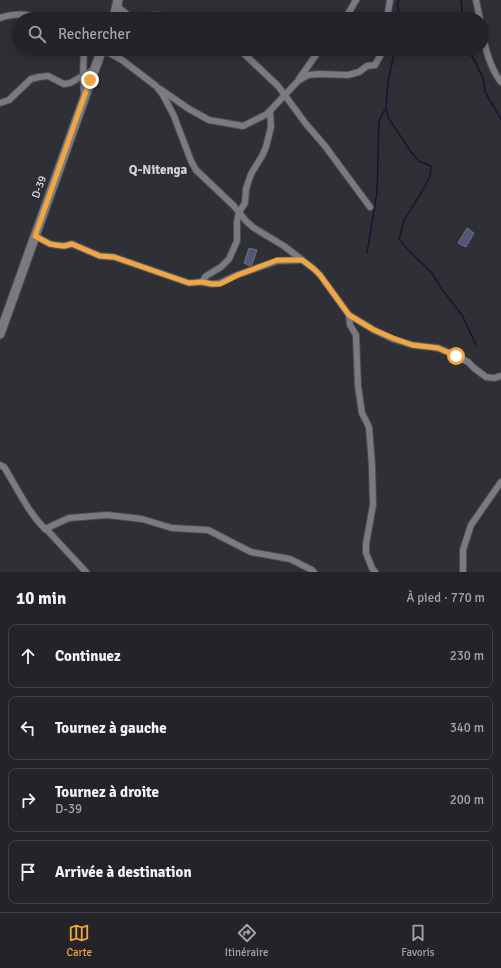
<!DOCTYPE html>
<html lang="fr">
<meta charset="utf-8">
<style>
body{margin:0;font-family:Signika,sans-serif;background:#2b2b30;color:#f1f3f6}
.stop{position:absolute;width:12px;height:12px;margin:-9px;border:3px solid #f1a63f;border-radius:50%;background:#fff}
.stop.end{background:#f1a63f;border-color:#fff;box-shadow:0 1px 4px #0008}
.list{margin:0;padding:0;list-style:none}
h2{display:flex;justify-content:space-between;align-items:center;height:52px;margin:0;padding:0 16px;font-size:17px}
h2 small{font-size:13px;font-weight:400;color:#a3a4a8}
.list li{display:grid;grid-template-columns:26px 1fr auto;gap:12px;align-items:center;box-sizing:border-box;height:64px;margin:0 8px 8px;padding:0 8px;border:1px solid #404045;border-radius:8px}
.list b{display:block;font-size:15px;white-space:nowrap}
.list p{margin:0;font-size:13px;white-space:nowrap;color:#a3a4a8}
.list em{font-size:13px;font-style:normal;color:#a3a4a8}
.icon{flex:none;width:22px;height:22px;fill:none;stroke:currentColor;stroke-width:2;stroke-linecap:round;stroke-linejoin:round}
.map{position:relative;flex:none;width:501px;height:572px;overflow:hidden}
.search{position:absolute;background:#232328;box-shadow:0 2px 10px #0003;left:12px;right:12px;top:12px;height:44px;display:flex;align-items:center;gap:10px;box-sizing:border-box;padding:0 14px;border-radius:22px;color:#a3a4a8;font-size:15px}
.sheet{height:340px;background:#232328}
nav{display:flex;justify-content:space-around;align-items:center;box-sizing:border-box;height:56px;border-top:1px solid #404045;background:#232328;font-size:11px;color:#a3a4a8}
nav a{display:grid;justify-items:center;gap:2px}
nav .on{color:#f1a63f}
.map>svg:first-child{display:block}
</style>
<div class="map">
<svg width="501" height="572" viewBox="0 0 501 572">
<rect width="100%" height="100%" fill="#2f2f36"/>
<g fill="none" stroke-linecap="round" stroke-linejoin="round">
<g stroke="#161633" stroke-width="1.5">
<polyline points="399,0 397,5 400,14 399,19"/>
<polyline points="461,0 463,19"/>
<polyline points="395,49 388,82 386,107 388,117 411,152 419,161 431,166 430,177 423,190 404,220 399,239 409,251 432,273 443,291 462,315 476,345"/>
<polyline points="467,49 476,63 484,81 485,92 501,119"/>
<polyline points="367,253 377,192 379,121 385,109"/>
</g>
</g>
<g fill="#535679" stroke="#6f7078">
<polygon points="467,228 474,233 466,247 458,243"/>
<polygon points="249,248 257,250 252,265 250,266 244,263"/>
</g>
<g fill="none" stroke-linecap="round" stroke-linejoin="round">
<g stroke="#4b4c52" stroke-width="8">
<g id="street">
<polyline points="476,0 480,19"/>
<polyline points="117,6 128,15 132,17 141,17 156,15 177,18 185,17 188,19"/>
<path d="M 0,18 C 13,14 28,13 40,19"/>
<polyline points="345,19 356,0"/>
<polyline points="387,19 390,0"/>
<path d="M 482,33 C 486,50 490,68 501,82"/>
<polyline points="84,49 83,75 84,93"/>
<polyline points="102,49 122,60 156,86 163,95 174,116 191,161 196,170 234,206 246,221 254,228 284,246 314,269 320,275 349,315 350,325 356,335 358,386 362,413 369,427 372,465 373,505 366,544 366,553 372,568 375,572"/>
<polyline points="239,49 278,86 306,124 325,146 370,207"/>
<polyline points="299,79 320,49"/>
<polyline points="160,89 189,109 209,120 243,126 267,114 298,81 308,75 319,74 348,75 359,72 367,66 375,65 384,49"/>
<polyline points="0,103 9,100 31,79 39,77 48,76 64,84 70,83 95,69"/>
<polyline points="35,236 50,244 56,245 64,246 72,244 100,256 114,257 189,283 202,282 212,284 220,283 237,275 277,261 302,260"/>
<polyline points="202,282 206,276 221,267 229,259 237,241 237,222 239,212 245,203 246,189 251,174 262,156 266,147 271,127 270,111"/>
<polyline points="349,315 374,330 393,339 413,345 438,348 453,354 468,362 474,368 486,377 494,378 501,376"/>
<path d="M 0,465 L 4,467 C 15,484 32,520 48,531 L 86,572"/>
<polyline points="45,529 69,518 107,515 142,519 172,528 208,530 251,552 290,559 312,570 314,572"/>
<polyline points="463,572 463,550 471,525 501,482"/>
</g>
</g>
<g stroke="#4b4c52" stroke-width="11">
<g id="secondary">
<polyline points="113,19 115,13 118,0"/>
<polyline points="0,334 102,49"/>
</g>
</g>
<use href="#street" stroke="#797a82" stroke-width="6"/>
<use href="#secondary" stroke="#797a82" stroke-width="9"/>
</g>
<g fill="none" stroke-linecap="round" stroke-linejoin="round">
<polyline stroke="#f1a63f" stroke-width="5" points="90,80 35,236 50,244 56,245 64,246 72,244 100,256 114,257 189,283 202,282 212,284 220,284 238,275 277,260 302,260 314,269 320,275 349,315 374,330 393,338 412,345 438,348 456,356"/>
</g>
<g text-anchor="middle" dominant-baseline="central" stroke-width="3" stroke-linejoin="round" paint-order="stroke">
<g font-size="11" fill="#e0e1e5" stroke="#2f2f36">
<text transform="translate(39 187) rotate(-70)">D-39</text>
</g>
<g font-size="13" font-weight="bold" fill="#d3d4dd" stroke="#2f2f36">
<text x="158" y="170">Q-Nitenga</text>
</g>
</g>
</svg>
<div class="stop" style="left:456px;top:356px"></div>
<div class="stop end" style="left:90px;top:80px"></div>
<div class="search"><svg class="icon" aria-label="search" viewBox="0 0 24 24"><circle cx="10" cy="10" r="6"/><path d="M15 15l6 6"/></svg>Rechercher</div>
</div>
<section class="sheet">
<h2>10 min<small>À pied · 770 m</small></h2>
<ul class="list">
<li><svg class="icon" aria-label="ahead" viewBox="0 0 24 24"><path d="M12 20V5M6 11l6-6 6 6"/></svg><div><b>Continuez</b></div><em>230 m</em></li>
<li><svg class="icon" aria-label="left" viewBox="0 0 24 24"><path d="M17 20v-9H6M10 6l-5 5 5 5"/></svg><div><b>Tournez à gauche</b></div><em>340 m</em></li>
<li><svg class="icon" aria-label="right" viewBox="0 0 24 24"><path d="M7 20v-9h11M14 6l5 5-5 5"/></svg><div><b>Tournez à droite</b><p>D-39</p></div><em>200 m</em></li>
<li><svg class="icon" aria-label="arrive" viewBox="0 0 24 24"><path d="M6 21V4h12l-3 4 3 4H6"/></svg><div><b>Arrivée à destination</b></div></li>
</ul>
</section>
<nav>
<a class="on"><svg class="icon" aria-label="map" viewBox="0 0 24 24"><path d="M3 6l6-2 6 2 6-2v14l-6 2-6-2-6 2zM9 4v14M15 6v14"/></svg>Carte</a>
<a><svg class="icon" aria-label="directions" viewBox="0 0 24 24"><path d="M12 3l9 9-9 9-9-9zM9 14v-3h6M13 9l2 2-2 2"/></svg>Itinéraire</a>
<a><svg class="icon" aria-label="saved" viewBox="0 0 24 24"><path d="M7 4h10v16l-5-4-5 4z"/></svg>Favoris</a>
</nav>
